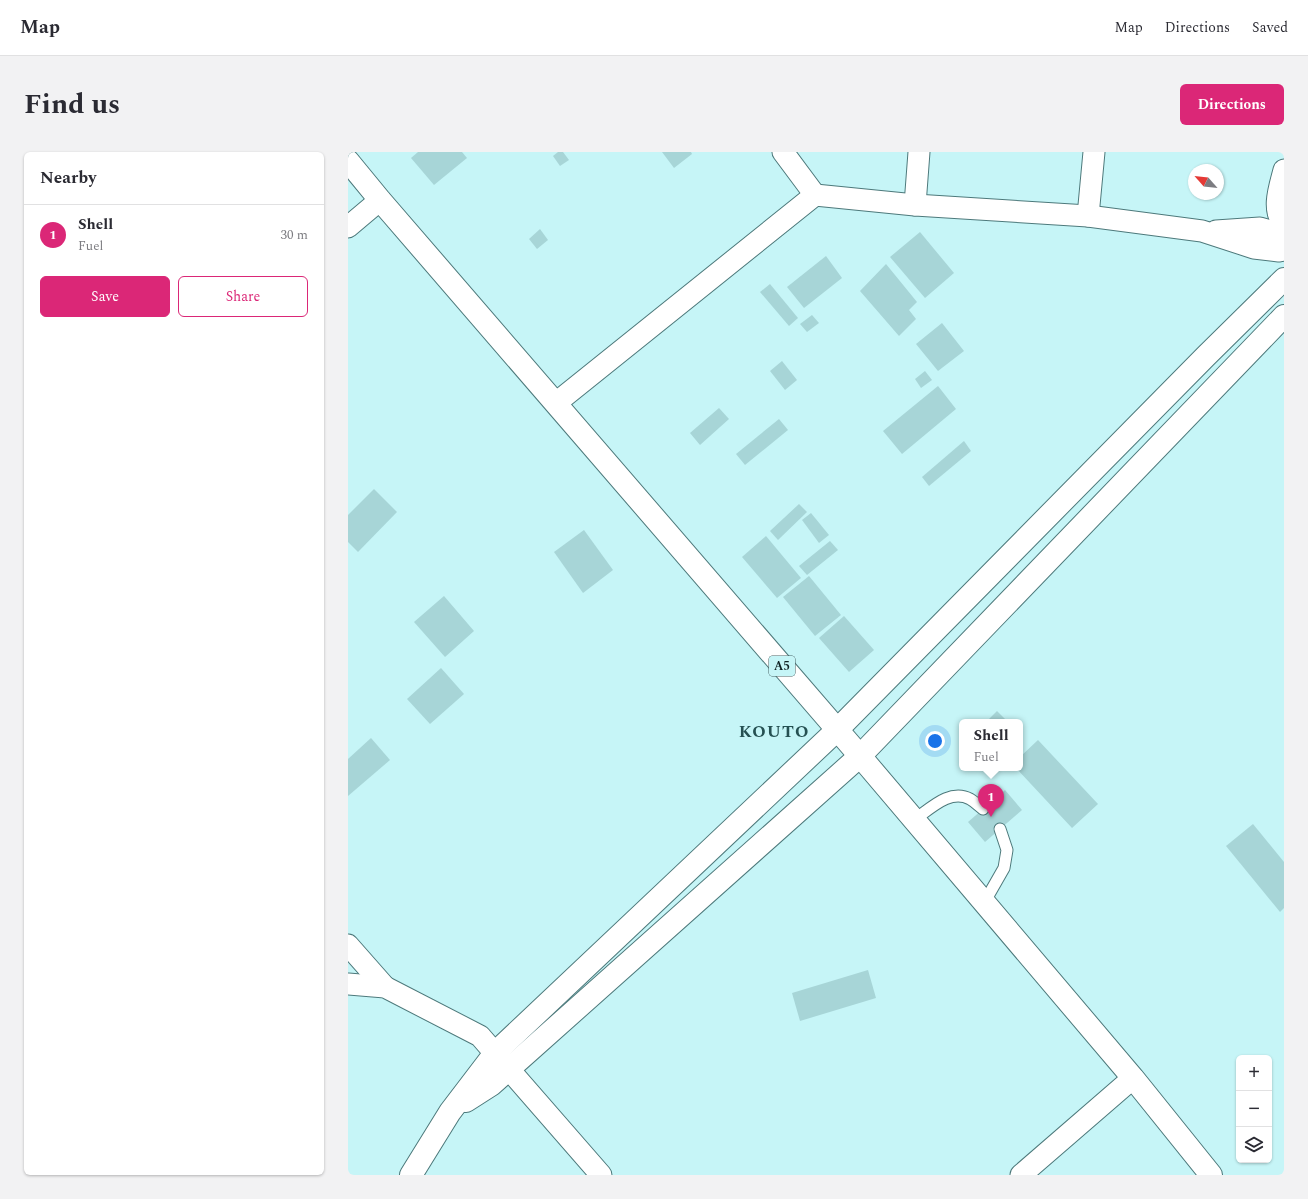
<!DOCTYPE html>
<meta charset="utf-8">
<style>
body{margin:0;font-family:Spectral,serif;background:#f2f2f3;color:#2b2b33}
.controls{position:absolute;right:12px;bottom:12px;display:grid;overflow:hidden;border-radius:6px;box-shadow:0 1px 3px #0004}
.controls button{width:36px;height:36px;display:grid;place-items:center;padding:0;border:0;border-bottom:1px solid #e1e1e2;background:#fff;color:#2b2b33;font:20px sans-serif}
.compass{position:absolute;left:840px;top:12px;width:36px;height:36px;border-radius:50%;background:#fff;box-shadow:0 1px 3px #0004;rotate:297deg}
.you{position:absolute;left:587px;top:589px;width:14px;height:14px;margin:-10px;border:3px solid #fff;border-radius:50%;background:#1a73e8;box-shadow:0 0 0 6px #1a73e833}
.badge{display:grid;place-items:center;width:26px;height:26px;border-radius:50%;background:#db2777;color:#fff;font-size:13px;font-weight:700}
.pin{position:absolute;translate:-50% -33px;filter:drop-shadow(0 1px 2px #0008)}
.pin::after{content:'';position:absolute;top:21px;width:14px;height:12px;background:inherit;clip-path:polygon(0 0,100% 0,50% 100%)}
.popup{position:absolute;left:611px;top:567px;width:64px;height:52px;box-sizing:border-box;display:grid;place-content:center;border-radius:6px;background:#fff;filter:drop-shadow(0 1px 3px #0005);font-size:13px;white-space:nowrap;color:#7c7c81}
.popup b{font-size:15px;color:#2b2b33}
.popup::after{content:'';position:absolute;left:50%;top:100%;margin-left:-8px;border:8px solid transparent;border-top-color:#fff}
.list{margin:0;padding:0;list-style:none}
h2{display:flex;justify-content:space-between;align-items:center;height:52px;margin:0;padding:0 16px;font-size:17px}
h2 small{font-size:13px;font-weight:400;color:#7c7c81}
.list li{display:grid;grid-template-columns:26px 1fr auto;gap:12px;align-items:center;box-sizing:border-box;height:60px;padding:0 16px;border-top:1px solid #e1e1e2}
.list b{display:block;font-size:15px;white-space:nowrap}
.list p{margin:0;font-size:13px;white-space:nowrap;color:#7c7c81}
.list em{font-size:13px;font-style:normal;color:#7c7c81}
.actions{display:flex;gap:8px;padding:12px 16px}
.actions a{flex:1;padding:9px 0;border:1px solid #db2777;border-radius:6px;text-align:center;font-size:14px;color:#db2777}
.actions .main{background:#db2777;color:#fff}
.icon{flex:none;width:22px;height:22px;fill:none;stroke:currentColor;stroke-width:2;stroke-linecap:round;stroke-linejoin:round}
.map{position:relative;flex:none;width:936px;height:1023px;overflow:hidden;border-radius:6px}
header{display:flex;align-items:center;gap:24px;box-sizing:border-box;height:56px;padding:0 20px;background:#fff;border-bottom:1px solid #e1e1e2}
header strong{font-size:19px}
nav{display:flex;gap:22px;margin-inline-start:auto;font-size:14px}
.intro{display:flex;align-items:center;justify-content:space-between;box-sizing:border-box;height:96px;padding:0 24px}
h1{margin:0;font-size:28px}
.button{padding:10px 18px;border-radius:6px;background:#db2777;color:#fff;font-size:14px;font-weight:700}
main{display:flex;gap:24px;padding:0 24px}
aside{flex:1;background:#fff;border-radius:6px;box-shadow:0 1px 3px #0004}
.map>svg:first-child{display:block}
</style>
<header>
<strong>Map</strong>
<nav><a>Map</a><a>Directions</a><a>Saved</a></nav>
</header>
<div class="intro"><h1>Find us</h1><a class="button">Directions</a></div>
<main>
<aside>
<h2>Nearby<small></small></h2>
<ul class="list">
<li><span class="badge">1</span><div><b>Shell</b><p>Fuel</p></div><em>30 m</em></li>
</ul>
<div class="actions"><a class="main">Save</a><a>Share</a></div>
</aside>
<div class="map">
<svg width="936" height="1023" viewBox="0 0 936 1023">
<rect width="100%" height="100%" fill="#c6f5f7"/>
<g fill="#a7d5d7">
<polygon points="70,0 114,0 119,6 86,33 63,6"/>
<polygon points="210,0 215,0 221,8 212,14 205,4"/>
<polygon points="314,0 343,0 344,2 326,16"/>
<polygon points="192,77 200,88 189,97 181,87"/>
<polygon points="572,80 606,121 577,146 542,105"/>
<polygon points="478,104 494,126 456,156 439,135"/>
<polygon points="538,112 569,150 561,158 568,167 551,184 512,139"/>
<polygon points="422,132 450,166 441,174 412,140"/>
<polygon points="464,163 471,171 459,180 452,172"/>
<polygon points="594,171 616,199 590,219 568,192"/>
<polygon points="434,209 449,228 437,238 422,219"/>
<polygon points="577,219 584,228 573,236 567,227"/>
<polygon points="590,234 608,257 554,302 535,279"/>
<polygon points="371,256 381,267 352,293 342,281"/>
<polygon points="431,267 440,278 397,313 388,302"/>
<polygon points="616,289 623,299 581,334 574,325"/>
<polygon points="26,337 49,360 10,400 0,390 0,363"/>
<polygon points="451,352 459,360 430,388 422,379"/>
<polygon points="463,361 481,383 471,391 454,368"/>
<polygon points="236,378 265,418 235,441 206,400"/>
<polygon points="418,384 453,426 429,446 394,405"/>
<polygon points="482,389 490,398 459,423 451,414"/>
<polygon points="461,424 493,463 467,484 435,445"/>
<polygon points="96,444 126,479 97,505 66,470"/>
<polygon points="496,464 526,498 501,520 471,486"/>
<polygon points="93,516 116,542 82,572 59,547"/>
<polygon points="649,559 659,569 658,570 638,570"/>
<polygon points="23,586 42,608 0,644 0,607"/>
<polygon points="690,588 750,652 724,676 668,616 672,616 672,605"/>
<polygon points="657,638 674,658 637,690 620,670"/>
<polygon points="905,672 936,710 936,756 932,760 878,694"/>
<polygon points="520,818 528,846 452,869 444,841"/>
</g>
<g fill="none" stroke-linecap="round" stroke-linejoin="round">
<g stroke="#4d797b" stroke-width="13">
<g id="service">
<path d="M 566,668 C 582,657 602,636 622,647 C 627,650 631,654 635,657"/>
<polyline points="636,751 656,716 659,698 652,677"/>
</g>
</g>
<g stroke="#4d797b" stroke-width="23">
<g id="minor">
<polyline points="435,0 467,43"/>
<path d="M 936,18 C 932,34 923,58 936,72"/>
<polyline points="567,53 571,0"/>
<polyline points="740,64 746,0"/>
<polyline points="0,75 32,48"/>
<polyline points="868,79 912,76 936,83"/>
<polyline points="208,251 467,43 567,53 740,64 854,79 906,96 931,99 936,98"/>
<polyline points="0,793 37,835"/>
<polyline points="0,832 37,835 132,884 253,1023"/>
<polyline points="673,1023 785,926"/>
</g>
</g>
<g stroke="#4d797b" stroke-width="24">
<g id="secondary">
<polyline points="118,949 143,933 512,604 936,164"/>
<polyline points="63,1023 102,960 147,901 489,578 858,204 936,127"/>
</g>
</g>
<g stroke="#4d797b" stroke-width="24">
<polyline id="primary" points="0,9 32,48 512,604 785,926 863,1023"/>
</g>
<use href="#service" stroke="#fff" stroke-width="11"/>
<use href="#minor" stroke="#fff" stroke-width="21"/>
<use href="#secondary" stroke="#fff" stroke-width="22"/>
<use href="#primary" stroke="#fff" stroke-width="22"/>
</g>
<g text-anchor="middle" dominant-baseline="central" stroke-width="3" stroke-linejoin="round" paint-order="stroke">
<rect fill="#c6f5f7" stroke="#466162" stroke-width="1" x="421" y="504" width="26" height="20" rx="3"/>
<g font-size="12" font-weight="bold" fill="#0f2122">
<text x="434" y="514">A5</text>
</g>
<g font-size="17" font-weight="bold" letter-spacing="1" fill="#255052" stroke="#c6f5f7">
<text x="426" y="580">KOUTO</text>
</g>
</g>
</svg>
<div class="controls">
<button>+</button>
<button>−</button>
<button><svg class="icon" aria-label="layers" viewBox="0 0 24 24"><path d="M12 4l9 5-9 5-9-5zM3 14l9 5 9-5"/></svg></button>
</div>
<svg class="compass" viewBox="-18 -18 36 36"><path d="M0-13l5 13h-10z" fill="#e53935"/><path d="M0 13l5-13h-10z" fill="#7c7c81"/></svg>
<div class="you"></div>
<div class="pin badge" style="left:643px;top:665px">1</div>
<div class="popup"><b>Shell</b>Fuel</div>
</div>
</main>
